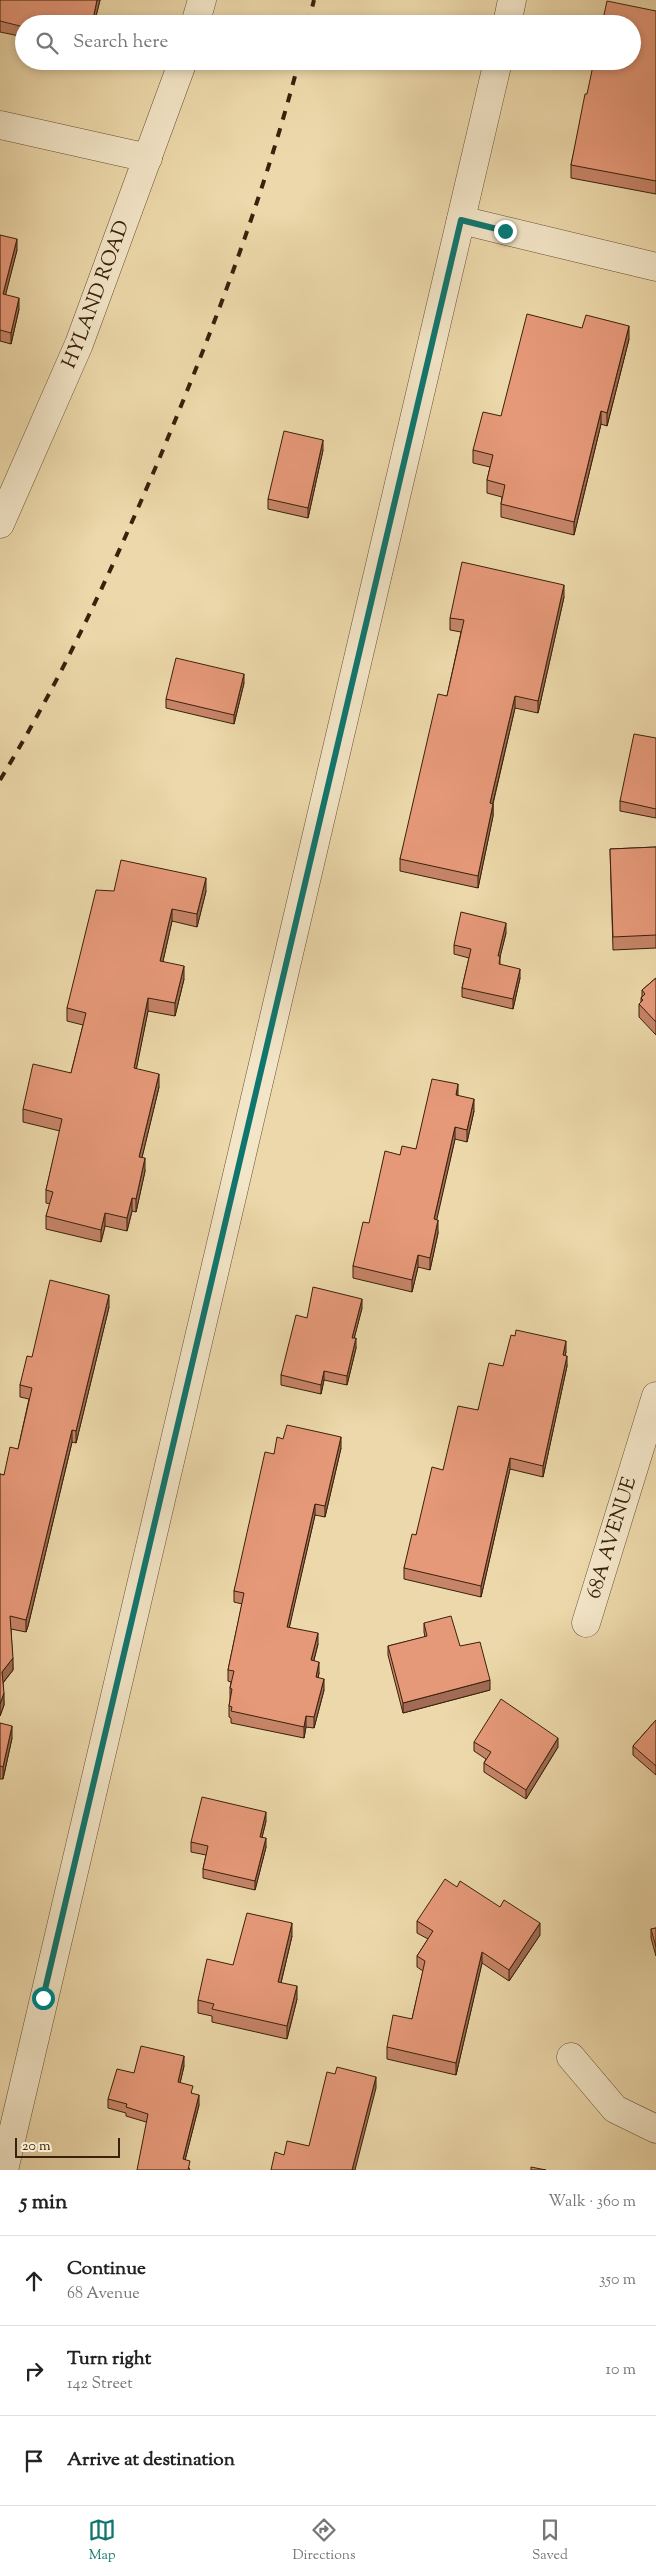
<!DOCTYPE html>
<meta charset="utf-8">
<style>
body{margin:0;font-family:"Sorts Mill Goudy",serif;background:#f2f2f2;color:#222}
.scale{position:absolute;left:15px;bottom:12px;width:105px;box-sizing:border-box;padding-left:5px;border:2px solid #39210b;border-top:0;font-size:14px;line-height:18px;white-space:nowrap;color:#39210b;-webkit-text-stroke:4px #f3e6c8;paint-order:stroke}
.stop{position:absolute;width:15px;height:15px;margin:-11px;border:4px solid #0f766e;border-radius:50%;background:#fff}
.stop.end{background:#0f766e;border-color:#fff;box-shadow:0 1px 5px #0008}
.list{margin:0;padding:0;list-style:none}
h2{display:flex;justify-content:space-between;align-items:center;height:65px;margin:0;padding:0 20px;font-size:21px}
h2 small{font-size:16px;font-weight:400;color:#767676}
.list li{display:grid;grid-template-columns:32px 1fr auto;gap:15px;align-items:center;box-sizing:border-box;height:90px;padding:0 20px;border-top:1px solid #e0e0e0}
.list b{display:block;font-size:19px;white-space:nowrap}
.list p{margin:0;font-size:16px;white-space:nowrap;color:#767676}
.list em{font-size:16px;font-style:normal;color:#767676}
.icon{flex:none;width:28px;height:28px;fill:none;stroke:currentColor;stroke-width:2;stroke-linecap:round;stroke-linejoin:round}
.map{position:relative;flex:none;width:656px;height:2170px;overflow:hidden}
.search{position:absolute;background:#fff;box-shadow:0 2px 8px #0003;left:15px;right:15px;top:15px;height:55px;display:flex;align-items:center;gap:12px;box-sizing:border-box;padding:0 18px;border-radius:28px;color:#767676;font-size:19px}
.sheet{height:335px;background:#fff}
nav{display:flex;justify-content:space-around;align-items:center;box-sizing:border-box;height:70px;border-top:1px solid #e0e0e0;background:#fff;font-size:14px;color:#767676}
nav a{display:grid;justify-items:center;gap:2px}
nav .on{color:#0f766e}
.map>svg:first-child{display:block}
</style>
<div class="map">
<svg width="656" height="2170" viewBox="0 0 656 2170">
<rect width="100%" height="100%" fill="#ecd8aa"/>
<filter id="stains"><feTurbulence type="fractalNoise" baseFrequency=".004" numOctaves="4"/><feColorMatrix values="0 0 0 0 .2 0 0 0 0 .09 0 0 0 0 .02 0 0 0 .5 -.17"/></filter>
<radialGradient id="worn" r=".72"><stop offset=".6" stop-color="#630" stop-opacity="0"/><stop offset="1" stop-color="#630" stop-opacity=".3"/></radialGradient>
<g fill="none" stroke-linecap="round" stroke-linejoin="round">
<g stroke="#664f33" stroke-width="29">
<g id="minor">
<polyline points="195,24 202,0"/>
<polyline points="507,24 512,0"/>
<polyline points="0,125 148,158"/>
<polyline points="461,220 656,267"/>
<path id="s1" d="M 0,524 L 79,344 L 183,61"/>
<path id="s2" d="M 586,1623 L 656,1396"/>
<polyline points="571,2057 615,2109 656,2129"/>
<polyline points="4,2170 498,61"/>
</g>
</g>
<use href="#minor" stroke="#f3e6c8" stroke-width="28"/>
<g stroke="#39210b" stroke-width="4" stroke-dasharray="9 9" stroke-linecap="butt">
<polyline points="308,24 314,0"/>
<path d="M 0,780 C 61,680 111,572 157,464 C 212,333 263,199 299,61"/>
</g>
</g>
<g fill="#c68468" stroke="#39210b">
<polygon points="0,0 100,0 94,24 24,24 24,37 0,32"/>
<polygon points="656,11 656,194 571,178 571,165 587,94"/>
<polygon points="0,235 17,250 5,295 19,309 11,344 0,341"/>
<polygon points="629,339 607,426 601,424 574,535 501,517 501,504 502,497 487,493 487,480 490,467 473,463 473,450 501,416"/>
<polygon points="323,450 308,518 268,509 268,499"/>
<polygon points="564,597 538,713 515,708 493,804 493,816 478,888 400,871 400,859 447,696 461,632 450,630 450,618"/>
<polygon points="244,683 234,724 166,708 166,699"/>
<polygon points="656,738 656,818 620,811 620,801"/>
<polygon points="656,847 656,948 613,950 610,849"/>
<polygon points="114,891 206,891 197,927 172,921 163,961 184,979 175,1016 148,1011 136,1069 159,1087 142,1157 145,1171 136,1212 132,1211 127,1231 105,1226 101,1242 46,1229 46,1216 50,1204 46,1203 46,1190 60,1131 23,1122 23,1109 71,1073 83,1025 67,1021 67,1008"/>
<polygon points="506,933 500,956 500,965 520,978 513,1009 462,997 462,988 469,958 454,954 454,945"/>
<polygon points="656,978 656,1035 639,1017 639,1004 641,1002 641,998 642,996 642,990"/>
<polygon points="458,1095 474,1111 467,1142 455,1139 436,1220 438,1233 430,1270 418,1267 412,1292 353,1278 353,1266 400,1155 416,1149"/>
<polygon points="109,1307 76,1443 72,1442 28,1626 26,1632 11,1629 13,1670 3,1683 4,1705 0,1716 0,1474 4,1475 18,1449 29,1399 20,1397 20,1385 32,1357"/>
<polygon points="362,1308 354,1338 356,1348 347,1385 324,1380 321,1394 281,1385 281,1375 307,1318"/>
<polygon points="566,1352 565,1355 567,1366 543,1477 510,1469 481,1597 404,1579 404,1568 416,1535 443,1470 503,1366"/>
<polygon points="283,1439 341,1448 325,1517 315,1515 289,1627 318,1644 314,1660 319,1673 318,1678 324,1690 314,1728 306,1727 304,1738 231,1723 231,1718 229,1717 229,1706 230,1700 230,1688 231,1682 228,1681 228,1670 242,1604 234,1602 234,1591 274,1454"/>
<polygon points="424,1623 460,1646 490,1690 403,1713 388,1655 388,1646 425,1637 424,1632"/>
<polygon points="656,1720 656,1775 633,1755 633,1746"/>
<polygon points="0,1723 12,1738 3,1779 0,1779"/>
<polygon points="474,1742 558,1747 526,1799 484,1772 484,1763 486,1759 474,1751"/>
<polygon points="266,1821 262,1837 266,1847 255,1890 203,1878 203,1869 206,1855 191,1852 191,1842"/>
<polygon points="457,1887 540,1935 509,1981 482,1963 456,2075 387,2059 387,2047 412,2019 423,1971 417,1967 417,1956 428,1939 417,1933 417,1921"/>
<polygon points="656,1928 656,1956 651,1938 651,1929"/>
<polygon points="292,1936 281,1983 297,1999 287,2039 212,2022 212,2016 198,2013 198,2000 233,1965"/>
<polygon points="184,2066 180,2083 193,2094 199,2105 185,2160 190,2170 146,2122 126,2116 126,2113 108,2108 108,2099 134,2073"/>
</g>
<g fill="#a16b55" stroke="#39210b">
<polygon points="97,0 100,0 94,24 92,24"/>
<polygon points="17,239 17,250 3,305 3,294"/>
<polygon points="19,298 19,309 11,344 11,333"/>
<polygon points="629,326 629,339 607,426 607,413"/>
<polygon points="601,411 601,424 574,535 574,522"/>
<polygon points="323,440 323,450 308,518 308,508"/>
<polygon points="564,585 564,597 538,713 538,701"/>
<polygon points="244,674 244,683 234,724 234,715"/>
<polygon points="515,696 515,708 490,815 490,803"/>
<polygon points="493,804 493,816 478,888 478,876"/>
<polygon points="206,878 206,891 197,927 197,914"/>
<polygon points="172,909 172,921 160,974 160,961"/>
<polygon points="506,923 506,933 498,965 498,956"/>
<polygon points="184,966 184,979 175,1016 175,1003"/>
<polygon points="520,969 520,978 513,1009 513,999"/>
<polygon points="148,998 148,1011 134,1081 134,1068"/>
<polygon points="159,1074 159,1087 139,1170 139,1157"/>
<polygon points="458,1084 458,1097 456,1095"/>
<polygon points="474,1099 474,1111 467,1142 467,1130"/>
<polygon points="455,1127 455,1139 434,1232 434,1219"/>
<polygon points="145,1158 145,1171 136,1212 136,1199"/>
<polygon points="132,1198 132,1211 127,1231 127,1218"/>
<polygon points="105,1213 105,1226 101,1242 101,1230"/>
<polygon points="438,1220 438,1233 430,1270 430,1258"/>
<polygon points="418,1255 418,1267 412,1292 412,1280"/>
<polygon points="109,1295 109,1307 76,1443 76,1431"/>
<polygon points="362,1299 362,1308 352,1347 352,1338"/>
<polygon points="356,1338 356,1348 347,1385 347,1376"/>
<polygon points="566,1341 566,1352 563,1365 563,1355"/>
<polygon points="567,1356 567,1366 543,1477 543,1466"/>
<polygon points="324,1371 324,1380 321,1394 321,1385"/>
<polygon points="72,1430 72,1442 28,1626 26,1632 26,1620"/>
<polygon points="341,1437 341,1448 325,1517 325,1506"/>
<polygon points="510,1458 510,1469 481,1597 481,1586"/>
<polygon points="315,1504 315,1515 287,1638 287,1627"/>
<polygon points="318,1633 318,1644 311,1671 311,1660"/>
<polygon points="13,1658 13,1670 2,1684 2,1672"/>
<polygon points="319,1662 319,1673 316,1688 316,1677"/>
<polygon points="324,1679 324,1690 314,1728 314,1717"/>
<polygon points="490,1680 490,1690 403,1713 403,1703"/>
<polygon points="4,1693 4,1705 0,1716 0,1704"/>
<polygon points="306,1716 306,1727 304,1738 304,1727"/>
<polygon points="12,1726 12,1738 3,1779 3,1767"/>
<polygon points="558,1738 558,1747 526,1799 526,1790"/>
<polygon points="266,1812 266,1821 260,1846 260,1837"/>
<polygon points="266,1838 266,1847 255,1890 255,1881"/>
<polygon points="292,1923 292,1936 278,1995 278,1982"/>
<polygon points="540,1923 540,1935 509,1981 509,1970"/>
<polygon points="482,1952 482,1963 456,2075 456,2063"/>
<polygon points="297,1986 297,1999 287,2039 287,2026"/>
<polygon points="184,2056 184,2066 178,2092 178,2082"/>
<polygon points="376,2077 376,2088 355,2170 352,2170"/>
<polygon points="199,2095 199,2105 183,2168 183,2159"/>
</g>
<g fill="#e69979" stroke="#39210b">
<polygon points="0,0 97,0 92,24 24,24 24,27 0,21"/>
<polygon points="607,1 656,11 656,181 571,165 585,94 587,94 594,61 632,61 632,24 602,24"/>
<polygon points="0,235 17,239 3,294 19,298 11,333 0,330"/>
<polygon points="527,314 582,328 586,315 629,326 607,413 601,411 574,522 501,504 505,485 487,480 493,455 473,450 483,412 501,416"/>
<polygon points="284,431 323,440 308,508 268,499"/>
<polygon points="462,562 564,585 538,701 515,696 490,803 493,804 478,876 400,859 438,694 447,696 464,620 450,618"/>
<polygon points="176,658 244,674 234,715 166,699"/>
<polygon points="634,734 656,738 656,809 620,801"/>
<polygon points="656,847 656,935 613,937 610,849"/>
<polygon points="121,860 206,878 197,914 172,909 160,961 184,966 175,1003 148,998 134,1068 159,1074 139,1157 145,1158 136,1199 132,1198 127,1218 105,1213 101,1230 46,1216 53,1192 46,1190 62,1119 23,1109 33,1064 71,1073 86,1013 67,1008 96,890 114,891"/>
<polygon points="461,912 506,923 498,956 500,956 499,964 520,969 513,999 462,988 471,949 454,945"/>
<polygon points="656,978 656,1022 639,1004 643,1000 641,998 645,994 642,990"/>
<polygon points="432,1079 458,1084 456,1095 474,1099 467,1130 455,1127 434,1219 438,1220 430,1258 418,1255 412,1280 353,1266 363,1222 369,1223 385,1151 400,1155 402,1146 416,1149"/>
<polygon points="50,1280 109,1295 76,1431 72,1430 28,1613 26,1620 10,1616 13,1658 2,1672 4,1693 0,1704 0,1474 4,1475 10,1447 18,1449 32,1388 20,1385 27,1356 32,1357"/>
<polygon points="313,1287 362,1299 352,1338 356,1338 347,1376 324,1371 321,1385 281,1375 296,1315 307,1318"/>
<polygon points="516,1330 566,1341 563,1355 567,1356 543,1466 510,1458 481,1586 404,1568 412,1534 416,1535 432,1467 443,1470 458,1406 478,1410 489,1363 503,1366 511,1335 515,1336"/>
<polygon points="287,1425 341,1437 325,1506 315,1504 287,1627 318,1633 311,1660 319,1662 316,1677 324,1679 314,1717 306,1716 304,1727 231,1711 232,1707 229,1706 232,1689 230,1688 234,1671 228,1670 244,1593 234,1591 265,1452 274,1454 277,1437 283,1439"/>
<polygon points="451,1616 460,1646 480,1642 490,1680 403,1703 388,1646 427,1636 424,1623"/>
<polygon points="501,1699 558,1738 526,1790 484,1763 491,1752 474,1742"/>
<polygon points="656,1720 656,1766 633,1746"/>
<polygon points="0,1723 12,1726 3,1767 0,1766"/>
<polygon points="202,1797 266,1812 260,1837 266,1838 255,1881 203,1869 208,1846 191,1842"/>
<polygon points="445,1879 457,1887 460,1881 500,1907 504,1900 540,1923 509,1970 482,1952 456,2063 387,2047 393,2015 412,2019 425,1961 417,1956 433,1931 417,1921"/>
<polygon points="247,1913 292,1923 278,1982 297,1986 287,2026 212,2009 214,2004 198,2000 207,1959 233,1965"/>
<polygon points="656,1928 656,1947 651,1929"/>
<polygon points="141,2046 184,2056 178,2082 193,2086 191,2093 199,2095 183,2159 190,2161 188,2170 137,2170 148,2114 126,2107 127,2104 108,2099 117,2069 134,2073"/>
<polygon points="337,2067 376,2077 352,2170 271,2170 275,2152 284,2155 287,2141 309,2146 327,2072 335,2074"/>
<polygon points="531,2167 546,2170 531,2170"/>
</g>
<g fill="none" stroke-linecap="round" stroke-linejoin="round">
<polyline stroke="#0f766e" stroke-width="6" points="43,1998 461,220 505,231"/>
</g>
<g text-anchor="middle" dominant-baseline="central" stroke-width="4" stroke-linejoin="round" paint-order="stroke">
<g font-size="20" fill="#39210b" stroke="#f3e6c8">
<text stroke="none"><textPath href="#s1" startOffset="249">HYLAND ROAD</textPath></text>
<text stroke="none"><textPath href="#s2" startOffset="89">68A AVENUE</textPath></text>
</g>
</g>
<rect width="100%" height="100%" filter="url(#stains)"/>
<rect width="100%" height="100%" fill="url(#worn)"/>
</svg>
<div class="scale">20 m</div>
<div class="stop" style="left:43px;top:1998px"></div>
<div class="stop end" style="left:505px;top:231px"></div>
<div class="search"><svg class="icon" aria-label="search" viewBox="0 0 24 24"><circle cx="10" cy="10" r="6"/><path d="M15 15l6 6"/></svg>Search here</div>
</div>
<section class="sheet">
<h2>5 min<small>Walk · 360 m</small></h2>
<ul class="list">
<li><svg class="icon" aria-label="ahead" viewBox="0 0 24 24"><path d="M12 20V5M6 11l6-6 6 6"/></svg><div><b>Continue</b><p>68 Avenue</p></div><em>350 m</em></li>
<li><svg class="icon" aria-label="right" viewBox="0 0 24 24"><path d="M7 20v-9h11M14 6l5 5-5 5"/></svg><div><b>Turn right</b><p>142 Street</p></div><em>10 m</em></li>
<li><svg class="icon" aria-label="arrive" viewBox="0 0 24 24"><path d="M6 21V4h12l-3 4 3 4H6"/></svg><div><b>Arrive at destination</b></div></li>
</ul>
</section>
<nav>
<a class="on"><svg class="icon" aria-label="map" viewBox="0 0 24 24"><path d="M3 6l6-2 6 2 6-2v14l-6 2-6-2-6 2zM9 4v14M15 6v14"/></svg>Map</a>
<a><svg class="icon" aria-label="directions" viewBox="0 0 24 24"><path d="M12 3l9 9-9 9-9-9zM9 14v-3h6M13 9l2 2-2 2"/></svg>Directions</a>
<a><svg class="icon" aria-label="saved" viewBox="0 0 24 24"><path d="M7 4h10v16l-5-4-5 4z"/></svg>Saved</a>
</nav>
